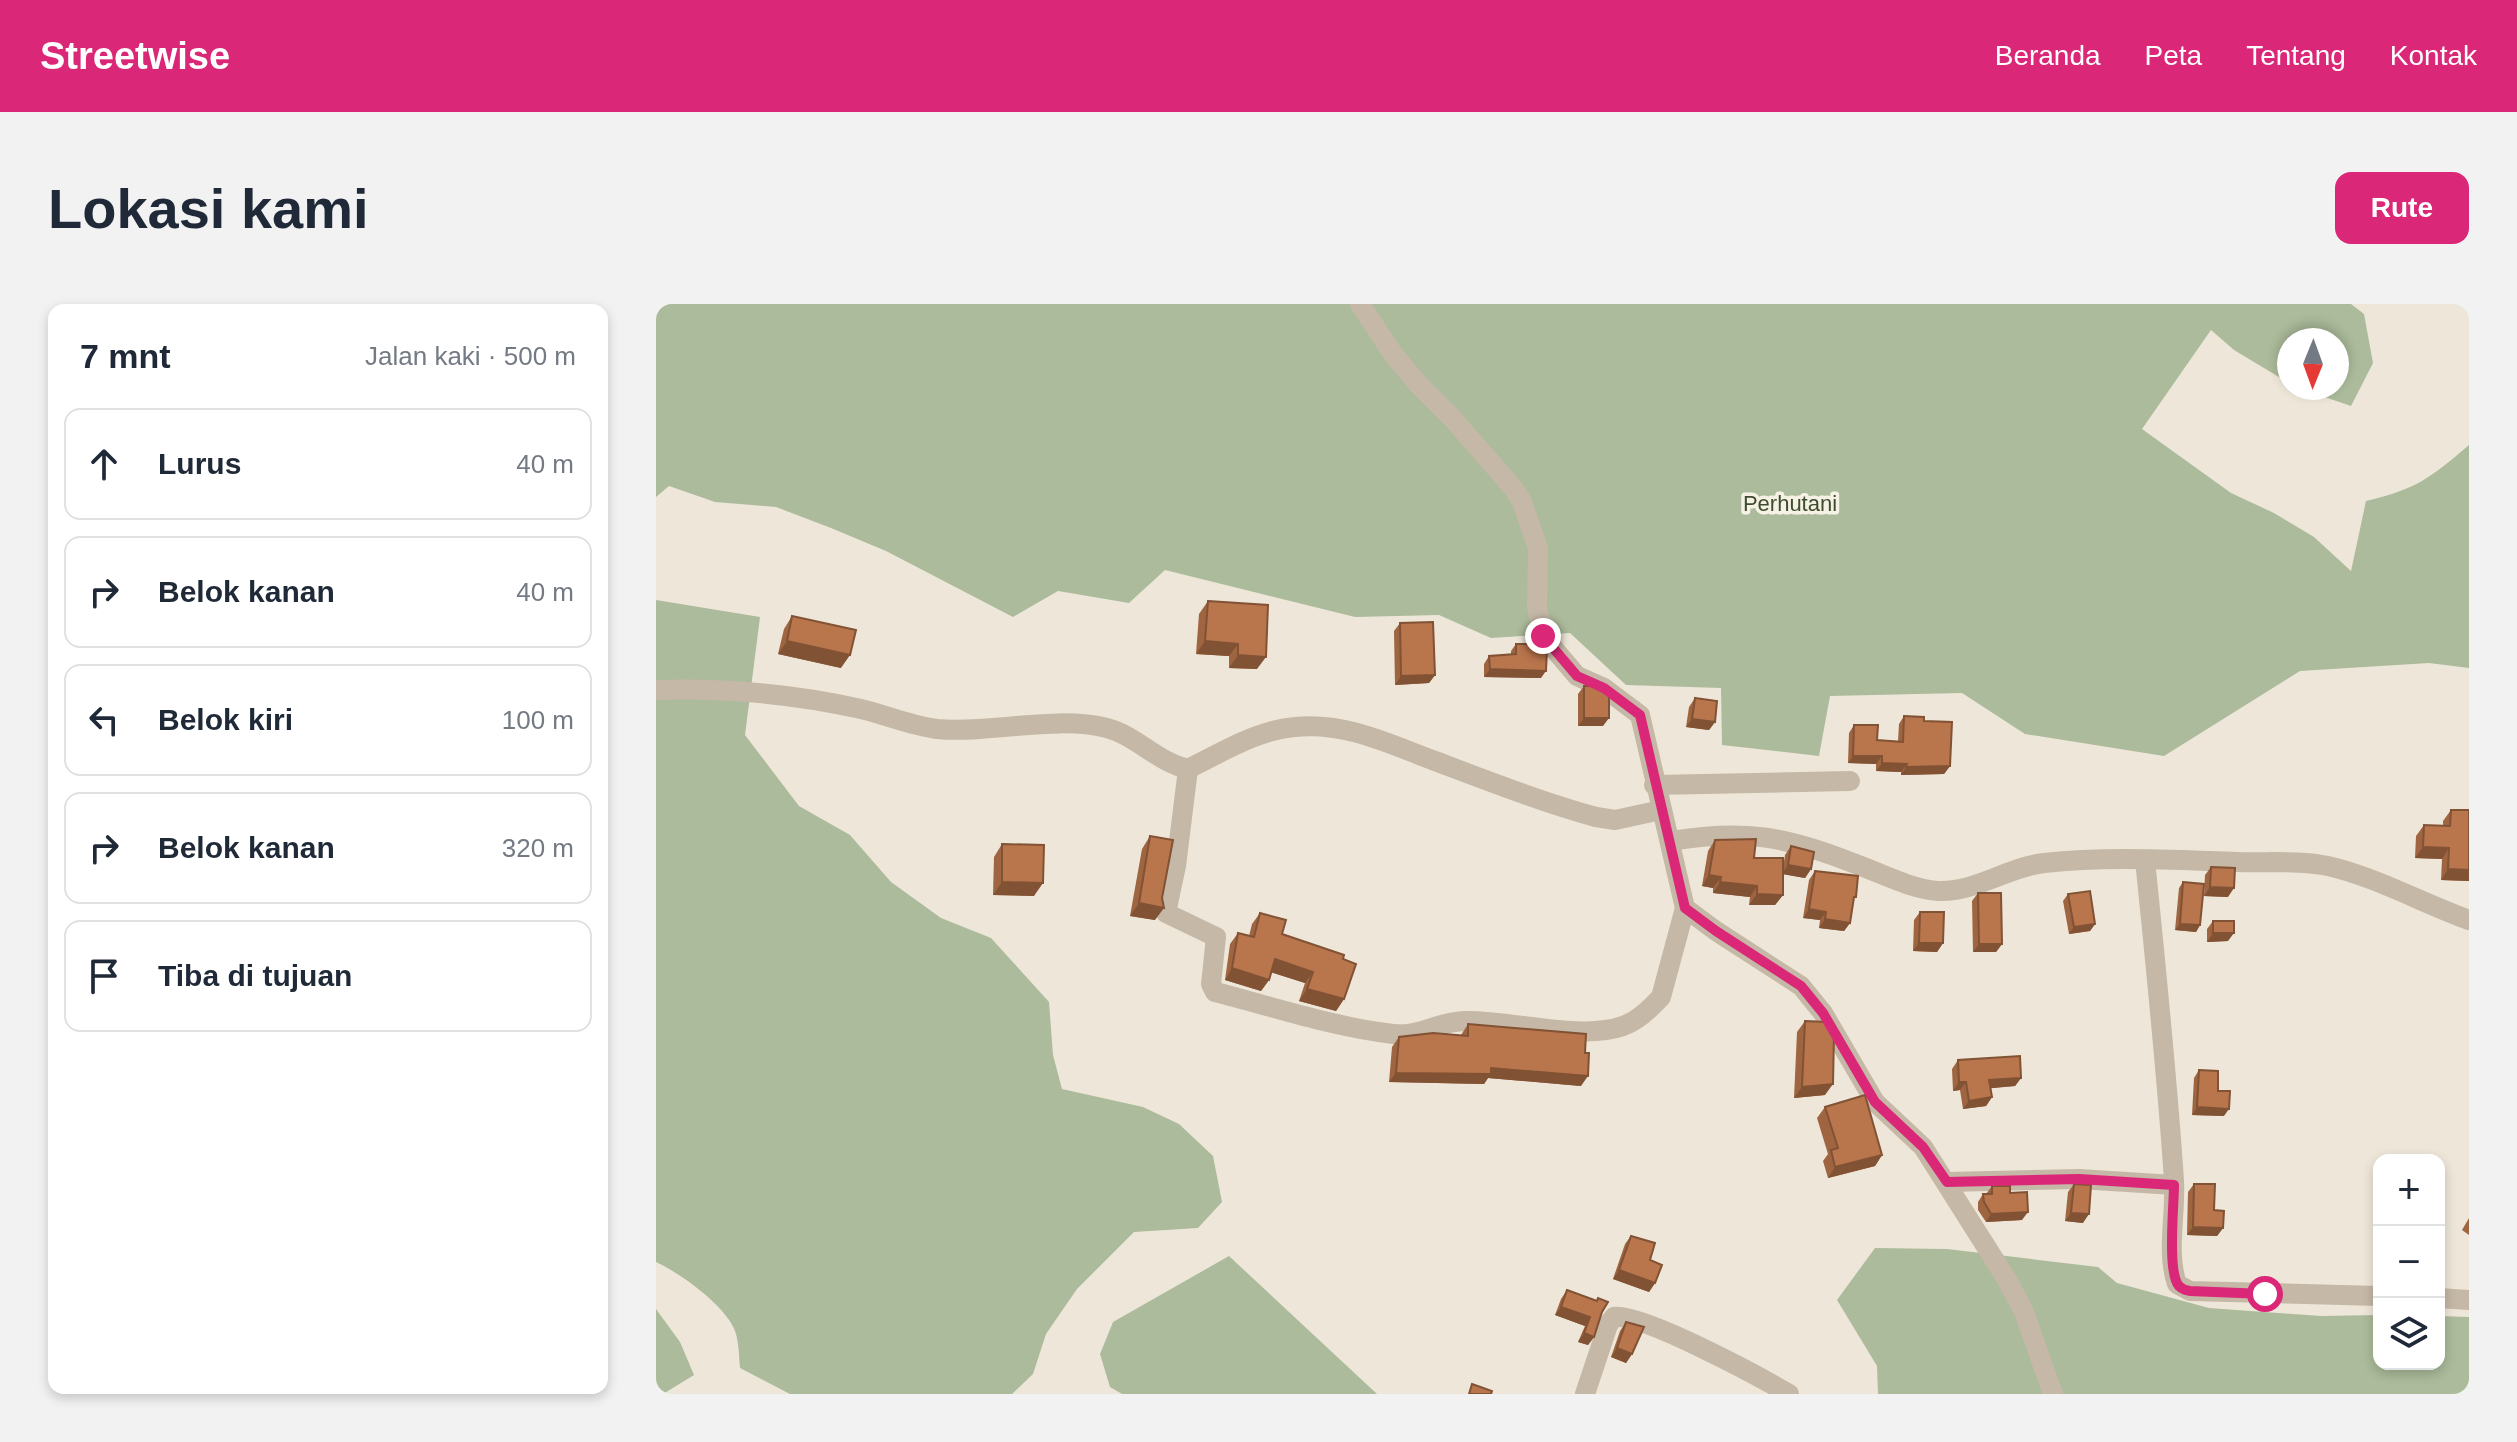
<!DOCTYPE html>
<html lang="id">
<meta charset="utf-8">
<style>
body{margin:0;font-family:Arial,sans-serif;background:#f2f2f3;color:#1f2937}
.controls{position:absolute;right:24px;bottom:24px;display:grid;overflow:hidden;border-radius:16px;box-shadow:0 4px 12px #0003}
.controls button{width:72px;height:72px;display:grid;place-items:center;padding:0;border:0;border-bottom:2px solid #e0e1e3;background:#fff;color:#1f2937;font:40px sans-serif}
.compass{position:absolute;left:1621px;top:24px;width:72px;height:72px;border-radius:50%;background:#fff;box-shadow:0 4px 12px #0003;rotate:181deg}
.stop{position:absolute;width:24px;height:24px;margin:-18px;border:6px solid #db2777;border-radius:50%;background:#fff}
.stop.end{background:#db2777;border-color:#fff;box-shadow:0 2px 8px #0008}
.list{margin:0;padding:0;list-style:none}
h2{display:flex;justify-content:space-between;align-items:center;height:104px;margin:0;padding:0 32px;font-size:34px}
h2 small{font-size:26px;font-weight:400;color:#747a83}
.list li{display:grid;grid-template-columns:52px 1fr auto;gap:24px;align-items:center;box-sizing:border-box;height:112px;margin:0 16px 16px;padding:0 16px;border:2px solid #e0e1e3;border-radius:16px}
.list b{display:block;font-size:30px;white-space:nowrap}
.list em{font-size:26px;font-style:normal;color:#747a83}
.icon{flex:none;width:44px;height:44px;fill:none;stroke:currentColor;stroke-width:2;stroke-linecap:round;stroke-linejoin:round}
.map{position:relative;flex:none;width:1813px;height:1090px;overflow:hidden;border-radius:16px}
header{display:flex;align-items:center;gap:48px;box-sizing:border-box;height:112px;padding:0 40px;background:#db2777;color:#fff}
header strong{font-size:38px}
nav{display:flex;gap:44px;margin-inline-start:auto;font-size:28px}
.intro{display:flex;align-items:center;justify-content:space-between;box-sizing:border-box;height:192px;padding:0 48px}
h1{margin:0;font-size:56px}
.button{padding:20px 36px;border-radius:16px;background:#db2777;color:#fff;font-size:28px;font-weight:700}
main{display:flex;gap:48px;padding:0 48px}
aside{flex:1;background:#fff;border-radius:16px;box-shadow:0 4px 12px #0003}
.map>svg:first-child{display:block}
</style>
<header>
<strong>Streetwise</strong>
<nav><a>Beranda</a><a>Peta</a><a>Tentang</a><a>Kontak</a></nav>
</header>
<div class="intro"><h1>Lokasi kami</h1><a class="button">Rute</a></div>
<main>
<aside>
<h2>7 mnt<small>Jalan kaki · 500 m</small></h2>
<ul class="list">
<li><svg class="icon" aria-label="ahead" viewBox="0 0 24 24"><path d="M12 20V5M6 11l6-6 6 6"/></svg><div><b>Lurus</b></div><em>40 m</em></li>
<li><svg class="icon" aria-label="right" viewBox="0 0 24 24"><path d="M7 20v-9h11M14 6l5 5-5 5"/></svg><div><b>Belok kanan</b></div><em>40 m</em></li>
<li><svg class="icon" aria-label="left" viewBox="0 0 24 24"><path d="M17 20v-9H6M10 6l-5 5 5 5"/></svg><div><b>Belok kiri</b></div><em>100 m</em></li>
<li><svg class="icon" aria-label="right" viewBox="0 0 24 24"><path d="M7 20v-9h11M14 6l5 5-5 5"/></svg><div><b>Belok kanan</b></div><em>320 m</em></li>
<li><svg class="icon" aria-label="arrive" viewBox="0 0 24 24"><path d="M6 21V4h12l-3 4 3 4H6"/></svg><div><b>Tiba di tujuan</b></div></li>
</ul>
</aside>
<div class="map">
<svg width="1813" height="1090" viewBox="0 0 1813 1090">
<rect width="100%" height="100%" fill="#eee7d9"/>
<g fill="#acbb9b">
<path d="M 0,0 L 1695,0 L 1708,10 L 1717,59 L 1695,102 L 1642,84 L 1681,84 L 1681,36 L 1633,36 L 1633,79 L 1578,46 L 1555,26 L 1486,125 L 1575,189 L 1618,209 L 1658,233 L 1695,267 L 1710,197 C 1761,185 1774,174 1813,141 L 1813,364 L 1773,359 L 1644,367 L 1508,452 L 1369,430 L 1306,389 L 1174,392 L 1163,452 L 1066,441 L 1065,384 L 970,381 L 914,329 L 835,334 L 783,311 L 699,313 L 509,266 L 473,299 L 402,287 L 357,313 L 230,247 L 175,224 L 120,203 L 59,198 L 13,182 L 0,193 Z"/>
<path d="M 0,296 L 104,313 L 89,431 L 143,502 L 194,531 L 235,578 L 285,614 L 335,634 L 393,698 L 397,751 L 406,785 L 487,803 L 523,820 L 557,852 L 566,898 L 542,924 L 478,928 L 421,985 L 390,1030 L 377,1070 L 356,1090 L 134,1090 L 84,1064 C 83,1053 83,1038 79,1027 C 70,1002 24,969 0,958 Z"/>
<polygon points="1219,944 1291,945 1442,963 1461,979 1553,1004 1665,1012 1723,1011 1723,1060 1783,1060 1783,1012 1813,1013 1813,1090 1222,1090 1221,1062 1181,996"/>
<polygon points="573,952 721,1090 466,1090 454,1083 444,1050 457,1018"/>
<polygon points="0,1005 24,1038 38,1071 7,1090 0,1090"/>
</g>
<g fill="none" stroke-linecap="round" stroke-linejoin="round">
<g stroke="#c5b8a6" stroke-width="20">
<polyline points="704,0 737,50 762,80 797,115 858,185 866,198 882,244 881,303 887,332 921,372 948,384 984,411 1029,604 1060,627 1145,682 1167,709 1219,798 1267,843 1350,974 1368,1008 1397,1090"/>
<path d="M 0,386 C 68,384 138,390 205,405 C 230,411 256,422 281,425 C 334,430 399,411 451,424 C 481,432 501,458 532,465 C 565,449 601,426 639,423 C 690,418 733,440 779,457 C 832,477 886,498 940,513 L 959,516 L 1005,506"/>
<path d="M 532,465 L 520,562 L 510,609 L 560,633 L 555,680 L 559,688 C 618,703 677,723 737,730 C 763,733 784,717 809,717 C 855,716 925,737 967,722 C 982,717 995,704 1005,693 L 1029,604"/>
<polyline points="998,481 1194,477"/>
<path d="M 1015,537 C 1087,525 1129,532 1197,559 C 1225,569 1254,585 1283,587 C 1320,588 1352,563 1388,559 C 1451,552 1517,556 1581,558 C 1610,559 1644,556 1672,562 C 1720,573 1766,599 1813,616"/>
<path d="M 1489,556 C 1500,663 1511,770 1518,877 C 1520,910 1510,949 1521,980 L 1534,987 L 1723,992"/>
<polyline points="1291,878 1423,875 1518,881"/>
<polyline points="1783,994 1813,996"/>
<path d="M 929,1090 L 952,1021 L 958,1013 C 986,1009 1104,1073 1133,1090"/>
</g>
</g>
<g fill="#9f6541">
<polygon points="552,297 601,365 573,364 573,352 540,350 543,310"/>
<polygon points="136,312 185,364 122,350 128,325"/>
<polygon points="744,319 779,371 773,379 739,381 738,327"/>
<polygon points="860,340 885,374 828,373 828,360 833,352 855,350 855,347"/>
<polygon points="928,382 947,422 922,422 922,390"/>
<polygon points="1039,394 1059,418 1053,426 1030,423 1033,403"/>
<polygon points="1248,412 1268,417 1294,462 1288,470 1245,471 1245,468 1220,467 1220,460 1192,459 1193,429 1198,421 1221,436 1242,437 1243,420"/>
<polygon points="1795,506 1813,506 1813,577 1785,576 1786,555 1759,554 1760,532 1768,521 1787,522 1787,517"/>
<polygon points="494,532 499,616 474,612 486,545"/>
<polygon points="1059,536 1098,554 1127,564 1129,551 1135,542 1155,565 1149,574 1127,570 1127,591 1119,601 1093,601 1094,593 1057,589 1057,584 1046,582 1052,547"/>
<polygon points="346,540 378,592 337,591 338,553"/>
<polygon points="1555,563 1572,593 1548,592 1549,571"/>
<polygon points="1159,567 1197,597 1194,619 1188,627 1163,624 1164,616 1147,614 1153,576"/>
<polygon points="1527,578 1544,621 1540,628 1519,626 1523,584"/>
<polygon points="1322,589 1346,640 1340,648 1317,648 1316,597"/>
<polygon points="1412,590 1439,620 1434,627 1413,630 1407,597"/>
<polygon points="1264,608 1287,639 1281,648 1257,647 1258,616"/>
<polygon points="604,609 626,630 687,655 688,695 680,707 643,697 649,679 615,668 613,676 605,687 569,676 574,640 582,629 593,632 596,620"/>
<polygon points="1557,617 1572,637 1551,638 1551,625"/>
<polygon points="1149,717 1169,791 1138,794 1141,728"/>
<polygon points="812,720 925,782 832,774 828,780 733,778 736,743 743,733 805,731"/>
<polygon points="1302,756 1365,774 1359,782 1334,784 1336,793 1330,802 1307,805 1304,786 1297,787 1296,765"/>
<polygon points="1543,766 1562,787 1568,812 1536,811 1538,774"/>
<polygon points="1169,803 1226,851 1219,862 1172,874 1167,857 1172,850 1161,814"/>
<polygon points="1418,880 1427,919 1409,917 1412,888"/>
<polygon points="1538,880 1567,924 1561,932 1531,931 1532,888"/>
<polygon points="1336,882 1354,889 1366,916 1330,918 1322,906 1322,898 1327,890 1330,890"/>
<polygon points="1813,914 1813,931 1806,926"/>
<polygon points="975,932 994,956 999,979 993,988 957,975 969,940"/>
<polygon points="911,986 940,997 942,994 946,1008 938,1033 932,1041 922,1038 929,1022 899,1011 905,995"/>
<polygon points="970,1018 976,1050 970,1059 955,1053 964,1027"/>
</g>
<g fill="#825235">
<polygon points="131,337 194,351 185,364 122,350"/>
<polygon points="549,337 582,340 573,352 540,350"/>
<polygon points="582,351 610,353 601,365 573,364"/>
<polygon points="834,365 890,367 885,374 828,373"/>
<polygon points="779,371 773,379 739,381 745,372"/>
<polygon points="928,414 953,414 947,422 922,422"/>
<polygon points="1036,415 1059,418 1053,426 1030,423"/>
<polygon points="1197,452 1226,452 1220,460 1192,459"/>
<polygon points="1226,459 1251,460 1245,468 1220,467"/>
<polygon points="1294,462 1288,470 1245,471 1250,463"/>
<polygon points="1767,543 1793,544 1786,555 1759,554"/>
<polygon points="1132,561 1155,565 1149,574 1126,570"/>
<polygon points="1792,565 1813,566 1813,577 1785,576"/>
<polygon points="1053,571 1065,573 1057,584 1046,582"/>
<polygon points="346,578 387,579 378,592 337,591"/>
<polygon points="1064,578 1101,582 1094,593 1057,589"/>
<polygon points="1554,583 1578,584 1572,593 1548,592"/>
<polygon points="1101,590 1127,591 1119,601 1093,601"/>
<polygon points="483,599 508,604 499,616 474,612"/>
<polygon points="1153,605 1170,608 1164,616 1147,614"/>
<polygon points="1169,615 1194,619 1188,627 1163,624"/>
<polygon points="1439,620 1434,627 1413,630 1418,623"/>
<polygon points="1524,620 1544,621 1540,628 1519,626"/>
<polygon points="1557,629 1578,629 1572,637 1551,638"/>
<polygon points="1263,639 1287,639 1281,648 1257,647"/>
<polygon points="1323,640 1346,640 1340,648 1317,648"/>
<polygon points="619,655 657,668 649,679 611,667"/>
<polygon points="576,664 613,676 605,687 569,676"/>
<polygon points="651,685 688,695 680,707 643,697"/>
<polygon points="835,764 932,772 925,782 832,774 828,780 733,778 740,769"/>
<polygon points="1365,774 1359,782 1327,785 1333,776"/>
<polygon points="1303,778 1310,778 1304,786 1297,787"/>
<polygon points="1177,780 1169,791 1138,794 1146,783"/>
<polygon points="1336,793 1330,802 1307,805 1313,797"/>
<polygon points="1541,803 1573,805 1568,812 1536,811"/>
<polygon points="1226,851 1219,862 1172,874 1179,863"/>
<polygon points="1372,908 1366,916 1330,918 1335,910"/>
<polygon points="1415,909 1433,910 1427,919 1409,917"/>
<polygon points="1537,923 1567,924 1561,932 1531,931"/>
<polygon points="963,966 999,979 993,988 957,975"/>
<polygon points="905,1003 934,1013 929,1022 899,1011"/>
<polygon points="928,1029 938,1033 932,1041 922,1038"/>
<polygon points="961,1044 976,1050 970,1059 955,1053"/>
</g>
<g fill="#b9754c" stroke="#825235" stroke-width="2">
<polygon points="552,297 612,301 610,353 582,351 582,340 549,337"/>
<polygon points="136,312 200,326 194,351 131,337"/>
<polygon points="777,318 779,371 745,372 744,319"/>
<polygon points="860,340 889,340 891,343 890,367 834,365 833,352 860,350"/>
<polygon points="928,382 936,382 953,391 953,414 928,414"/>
<polygon points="1039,394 1061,397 1059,418 1036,415"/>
<polygon points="1248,412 1268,413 1268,417 1296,418 1294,462 1250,463 1251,460 1226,459 1226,452 1197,452 1198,421 1222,421 1221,436 1247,438"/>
<polygon points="1795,506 1813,506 1813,566 1792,565 1793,544 1767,543 1768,521 1794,522"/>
<polygon points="494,532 517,536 506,594 508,604 483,599"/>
<polygon points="1100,535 1098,554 1127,554 1127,591 1101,590 1101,582 1064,578 1065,573 1053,571 1059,536"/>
<polygon points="346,540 388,541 387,579 346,578"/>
<polygon points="1135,542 1158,548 1155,565 1132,561"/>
<polygon points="1555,563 1579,564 1578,584 1554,583"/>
<polygon points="1159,567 1202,572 1200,593 1198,593 1194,619 1169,615 1170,608 1153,605"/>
<polygon points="1527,578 1548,580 1544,621 1524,620"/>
<polygon points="1434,587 1439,620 1418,623 1412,590"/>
<polygon points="1322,589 1345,589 1346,640 1323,640"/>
<polygon points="1264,608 1288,608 1287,639 1263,639"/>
<polygon points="604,609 630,616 626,630 688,651 687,655 700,660 688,695 651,685 657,668 619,655 613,676 576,664 582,629 598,633"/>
<rect x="1557" y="617" width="21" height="12"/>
<polygon points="1149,717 1171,718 1178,729 1177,780 1146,783"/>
<polygon points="812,720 930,730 929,749 933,749 932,772 835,764 835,770 740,769 743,733 777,729 812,732"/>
<polygon points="1364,752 1365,774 1333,776 1336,793 1313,797 1310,778 1303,778 1302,756"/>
<polygon points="1543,766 1562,767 1562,787 1574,787 1573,805 1541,803"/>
<polygon points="1209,791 1226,851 1179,863 1175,846 1182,844 1169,803"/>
<polygon points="1418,880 1435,881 1433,910 1415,909"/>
<polygon points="1538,880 1559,880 1558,906 1568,907 1567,924 1537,923"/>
<polygon points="1336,882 1354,882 1354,889 1371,888 1372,908 1335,910 1328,898 1327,890 1336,890"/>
<polygon points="975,932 999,939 994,956 1006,961 999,979 963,966"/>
<polygon points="911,986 941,997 942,994 952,998 946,1008 938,1033 928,1029 934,1013 905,1003"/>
<polygon points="970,1018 988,1023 976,1050 961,1044"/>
<polygon points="816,1080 836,1087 835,1090 813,1090"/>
</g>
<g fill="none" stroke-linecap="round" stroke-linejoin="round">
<path stroke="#db2777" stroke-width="10" d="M 887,332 L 921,372 L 948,384 L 984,411 L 1029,604 L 1060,627 L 1145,682 L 1167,709 L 1219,798 L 1267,843 L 1291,878 L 1423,875 L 1518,881 C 1518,901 1511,969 1523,982 C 1527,986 1529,986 1534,987 L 1609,990"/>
</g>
<g text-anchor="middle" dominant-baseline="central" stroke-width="7" stroke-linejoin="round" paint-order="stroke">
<g font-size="22" fill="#3d4d2d" stroke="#f6f1e5">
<text x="1134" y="199">Perhutani</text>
</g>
</g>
</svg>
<div class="controls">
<button>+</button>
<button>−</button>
<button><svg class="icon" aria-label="layers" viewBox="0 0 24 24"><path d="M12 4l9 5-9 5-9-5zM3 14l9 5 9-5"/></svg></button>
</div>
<svg class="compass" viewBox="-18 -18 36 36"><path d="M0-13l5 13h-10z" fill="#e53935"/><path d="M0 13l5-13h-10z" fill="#747a83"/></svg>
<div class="stop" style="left:1609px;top:990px"></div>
<div class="stop end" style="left:887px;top:332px"></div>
</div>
</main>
